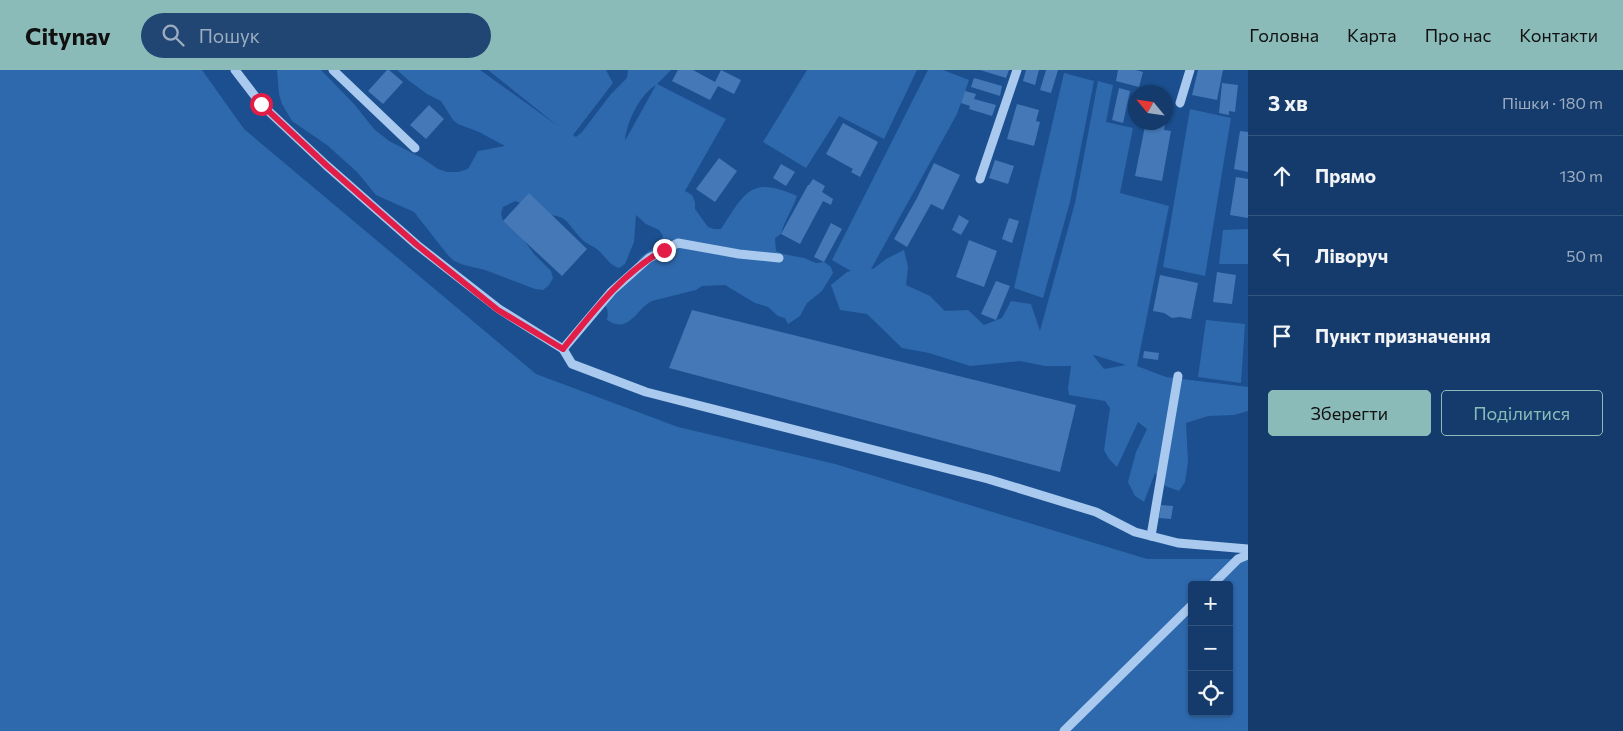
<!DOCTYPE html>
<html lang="uk">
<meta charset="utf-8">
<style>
body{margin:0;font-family:Commissioner,sans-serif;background:#214673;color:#f1f3f6}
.controls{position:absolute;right:15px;bottom:15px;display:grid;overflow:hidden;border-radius:5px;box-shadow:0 1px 4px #0004}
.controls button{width:45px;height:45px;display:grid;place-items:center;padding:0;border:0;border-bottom:1px solid #33557e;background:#143b6b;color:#f1f3f6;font:25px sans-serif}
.compass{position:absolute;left:1128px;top:15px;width:45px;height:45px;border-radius:50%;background:#143b6b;box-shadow:0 1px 4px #0004;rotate:299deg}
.stop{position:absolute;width:15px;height:15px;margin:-11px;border:4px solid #e11d48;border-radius:50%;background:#fff}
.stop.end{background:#e11d48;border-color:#fff;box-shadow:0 1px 5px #0008}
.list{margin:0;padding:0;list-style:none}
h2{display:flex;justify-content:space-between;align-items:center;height:65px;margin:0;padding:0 20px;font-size:21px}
h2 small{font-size:16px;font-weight:400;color:#9dadc1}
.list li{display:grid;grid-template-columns:32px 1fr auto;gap:15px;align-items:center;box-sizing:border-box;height:80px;padding:0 20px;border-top:1px solid #33557e}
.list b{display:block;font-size:19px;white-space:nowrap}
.list em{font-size:16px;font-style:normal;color:#9dadc1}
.actions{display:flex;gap:10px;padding:15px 20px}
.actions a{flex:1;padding:11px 0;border:1px solid #8bbbb9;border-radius:5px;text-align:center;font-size:18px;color:#8bbbb9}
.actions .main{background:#8bbbb9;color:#111}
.icon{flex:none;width:28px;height:28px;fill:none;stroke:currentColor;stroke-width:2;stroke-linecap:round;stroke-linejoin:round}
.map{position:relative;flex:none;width:1248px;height:661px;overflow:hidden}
header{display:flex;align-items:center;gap:30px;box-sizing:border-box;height:70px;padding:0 25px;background:#8bbbb9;color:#111}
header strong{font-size:24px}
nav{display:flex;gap:28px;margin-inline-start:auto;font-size:18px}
.search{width:350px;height:45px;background:#214673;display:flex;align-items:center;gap:12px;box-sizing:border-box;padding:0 18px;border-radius:28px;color:#9dadc1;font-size:19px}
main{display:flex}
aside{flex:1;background:#143b6b}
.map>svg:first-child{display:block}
</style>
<header>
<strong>Citynav</strong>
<div class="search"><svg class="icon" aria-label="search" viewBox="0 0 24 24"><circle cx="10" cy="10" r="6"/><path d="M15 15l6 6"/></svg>Пошук</div>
<nav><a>Головна</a><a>Карта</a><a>Про нас</a><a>Контакти</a></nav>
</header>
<main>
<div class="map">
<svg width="1248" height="661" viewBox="0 0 1248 661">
<rect width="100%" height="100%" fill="#1b4f8f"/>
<g fill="#2e69ad" fill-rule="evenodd">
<path d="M 0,0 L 202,0 L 244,59 L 536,304 L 678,357 L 835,394 L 1147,489 L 1248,489 L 1248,661 L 0,661 ZM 1192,515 L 1229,515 L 1229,642 L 1192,642 Z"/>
<path d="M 277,0 L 321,0 L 354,34 L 374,59 L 389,71 L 422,88 L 438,99 L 447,102 L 458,102 L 468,99 L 478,81 L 505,76 L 479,62 L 458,54 L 453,50 L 441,31 L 427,24 L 408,10 L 397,0 L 480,0 L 558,56 L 488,0 L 606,0 L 613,13 L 573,65 L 576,67 L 582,62 L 611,24 L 627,8 L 628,0 L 671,0 L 657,14 L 726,49 L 685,121 L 692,125 L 695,132 L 695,139 L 708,157 L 714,159 L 721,159 C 745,123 750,105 797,126 C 793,139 784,151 781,164 L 775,168 L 776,181 L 783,184 L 804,188 L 816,193 L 824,192 L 831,197 L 833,203 L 822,221 L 807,233 L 800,246 L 788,254 L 785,248 L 778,246 L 768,237 L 755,233 L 725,215 L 702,216 L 696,220 L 652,231 C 636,239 629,265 607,250 C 609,241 607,237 602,230 L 615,212 L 633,198 L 642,186 L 660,173 L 663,166 L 659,160 L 646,154 L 636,145 L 634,172 L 625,194 L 619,198 C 609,195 606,187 598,180 C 595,177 589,175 585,172 C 565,154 570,142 538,146 L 529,136 L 515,131 L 503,137 L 501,144 L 503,151 L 521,166 L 534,184 L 551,201 L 553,208 L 549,215 L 543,220 L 535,219 L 485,200 L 464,195 L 454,191 L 447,184 L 414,142 L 376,125 L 357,102 L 327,75 L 292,51 L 282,34 L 279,24 ZM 656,15 L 626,69 L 626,70 L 625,68 C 629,48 639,26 656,15 Z"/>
<polygon points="807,0 917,0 884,69 839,46 806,98 763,72"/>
<path d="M 928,0 L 943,0 L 969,10 L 957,44 L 871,199 L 873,199 L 886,189 L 904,180 L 908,197 L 906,215 L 930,226 L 945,241 L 968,240 L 984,255 L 1002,248 L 1011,231 L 1031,234 L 1040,261 L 1075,133 L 1098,11 L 1113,15 L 1106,52 L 1133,58 L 1120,123 L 1169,136 L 1137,296 L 1166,307 L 1248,317 L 1248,341 L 1234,345 L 1208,346 L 1186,353 L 1188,392 L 1185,412 L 1179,421 L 1165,416 L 1155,403 L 1144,432 L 1135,426 L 1128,412 L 1136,382 L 1147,359 L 1138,352 L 1117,397 L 1109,389 L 1104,380 L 1110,338 L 1105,331 L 1069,325 L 1068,318 L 1071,296 L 1045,296 L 1020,291 L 970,296 L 929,283 L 902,278 L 867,244 L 840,240 L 831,215 L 847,202 L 851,201 L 832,190 ZM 1093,285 L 1094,285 L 1126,295 L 1104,299 Z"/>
<polygon points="1064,3 1094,11 1070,132 1043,228 1014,218"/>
<polygon points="1190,39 1231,48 1205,206 1163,197"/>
<polygon points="1248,159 1248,194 1219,194 1223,160"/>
<polygon points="1206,250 1245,254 1241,313 1198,307"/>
</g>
<g fill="#4478b7">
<polygon points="387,0 389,0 403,12 383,34 368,21"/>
<polygon points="678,0 693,0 715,12 721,0 741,10 734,24 718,16 710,30 672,11"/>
<polygon points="980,0 1009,0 1006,8"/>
<polygon points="1026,0 1039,0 1035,15 1023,11"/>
<polygon points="1046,0 1058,0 1051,23 1040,20"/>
<polygon points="1118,0 1136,0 1143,2 1139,17 1116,11"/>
<polygon points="1198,0 1223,0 1217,30 1192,25"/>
<polygon points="974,8 1002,16 1000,26 971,17"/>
<polygon points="1222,13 1238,15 1235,42 1229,41 1229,45 1219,43"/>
<polygon points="1119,18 1130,21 1123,53 1112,50"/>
<polygon points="1147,19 1161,22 1147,22"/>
<polygon points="965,21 976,24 974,29 996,35 992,46 969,39 970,36 961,33"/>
<polygon points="1017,34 1039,40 1036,51 1040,52 1034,76 1007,69"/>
<polygon points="429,35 444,49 426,69 410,55"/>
<polygon points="1153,52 1165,54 1164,60 1171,61 1162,111 1135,106 1145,56 1152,57"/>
<polygon points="843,53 878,72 860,107 851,102 853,99 826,84"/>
<polygon points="1240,61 1248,62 1248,102 1234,99"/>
<polygon points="719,88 737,101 715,132 696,119"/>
<polygon points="995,90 1014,96 1008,114 989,108"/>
<polygon points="934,93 960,105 943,140 931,134 907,177 894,169 917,128"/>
<polygon points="781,94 795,102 786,116 773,108"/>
<polygon points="1236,107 1248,109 1248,148 1230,145"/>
<polygon points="813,109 825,116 822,122 833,129 831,135 823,131 800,174 781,164 808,115 809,115"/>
<polygon points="529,123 587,179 562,206 503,151"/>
<polygon points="959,145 969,151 961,165 952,160"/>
<polygon points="1009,148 1019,151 1012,173 1002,169"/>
<polygon points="831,153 842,159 824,192 814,187"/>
<polygon points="969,170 997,181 984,217 956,207"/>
<polygon points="1217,202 1236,205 1232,234 1213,232"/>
<polygon points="1160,205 1198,213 1191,249 1180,247 1172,248 1164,243 1153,241"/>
<polygon points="996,211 1010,216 996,250 981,244"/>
<polygon points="692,240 1076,335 1060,402 669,298"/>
<polygon points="1144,281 1159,283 1158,290 1143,288"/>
<polygon points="1161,435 1173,436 1171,449 1159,448"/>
</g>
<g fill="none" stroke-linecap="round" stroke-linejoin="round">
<g stroke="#a9c9ee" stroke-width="9">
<polyline points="235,0 261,34 326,95 417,175 499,239 563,279 572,294 646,322 988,409 1096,442 1135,462 1178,473 1248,479"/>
<polyline points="333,0 415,78"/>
<polyline points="1180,33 1190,0"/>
<polyline points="980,109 1017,0"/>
<polyline points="563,279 612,221 649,188 678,173 739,184 779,188"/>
<polyline points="1151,466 1178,306"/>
<polyline points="1212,515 1238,489 1248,485"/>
<polyline points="1064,661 1192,535"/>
</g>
</g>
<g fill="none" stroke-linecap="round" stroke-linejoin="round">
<path stroke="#e11d48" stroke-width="6" d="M 261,34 L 326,95 L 417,175 L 498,240 L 563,279 C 592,243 623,202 664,180"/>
</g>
</svg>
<div class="controls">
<button>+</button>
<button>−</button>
<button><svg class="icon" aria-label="locate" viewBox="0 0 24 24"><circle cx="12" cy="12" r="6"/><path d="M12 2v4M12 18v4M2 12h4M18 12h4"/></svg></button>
</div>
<svg class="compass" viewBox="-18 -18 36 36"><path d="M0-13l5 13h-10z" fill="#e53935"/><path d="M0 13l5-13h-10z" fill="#9dadc1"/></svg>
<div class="stop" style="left:261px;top:34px"></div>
<div class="stop end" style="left:664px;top:180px"></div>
</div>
<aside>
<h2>3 хв<small>Пішки · 180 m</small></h2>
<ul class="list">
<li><svg class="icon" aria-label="ahead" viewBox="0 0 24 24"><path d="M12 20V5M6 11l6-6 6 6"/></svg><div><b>Прямо</b></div><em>130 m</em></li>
<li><svg class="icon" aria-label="left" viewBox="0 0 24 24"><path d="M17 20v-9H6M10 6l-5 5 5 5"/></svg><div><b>Ліворуч</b></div><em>50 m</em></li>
<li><svg class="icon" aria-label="arrive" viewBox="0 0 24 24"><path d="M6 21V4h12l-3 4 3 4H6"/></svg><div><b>Пункт призначення</b></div></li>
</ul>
<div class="actions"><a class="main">Зберегти</a><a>Поділитися</a></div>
</aside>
</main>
